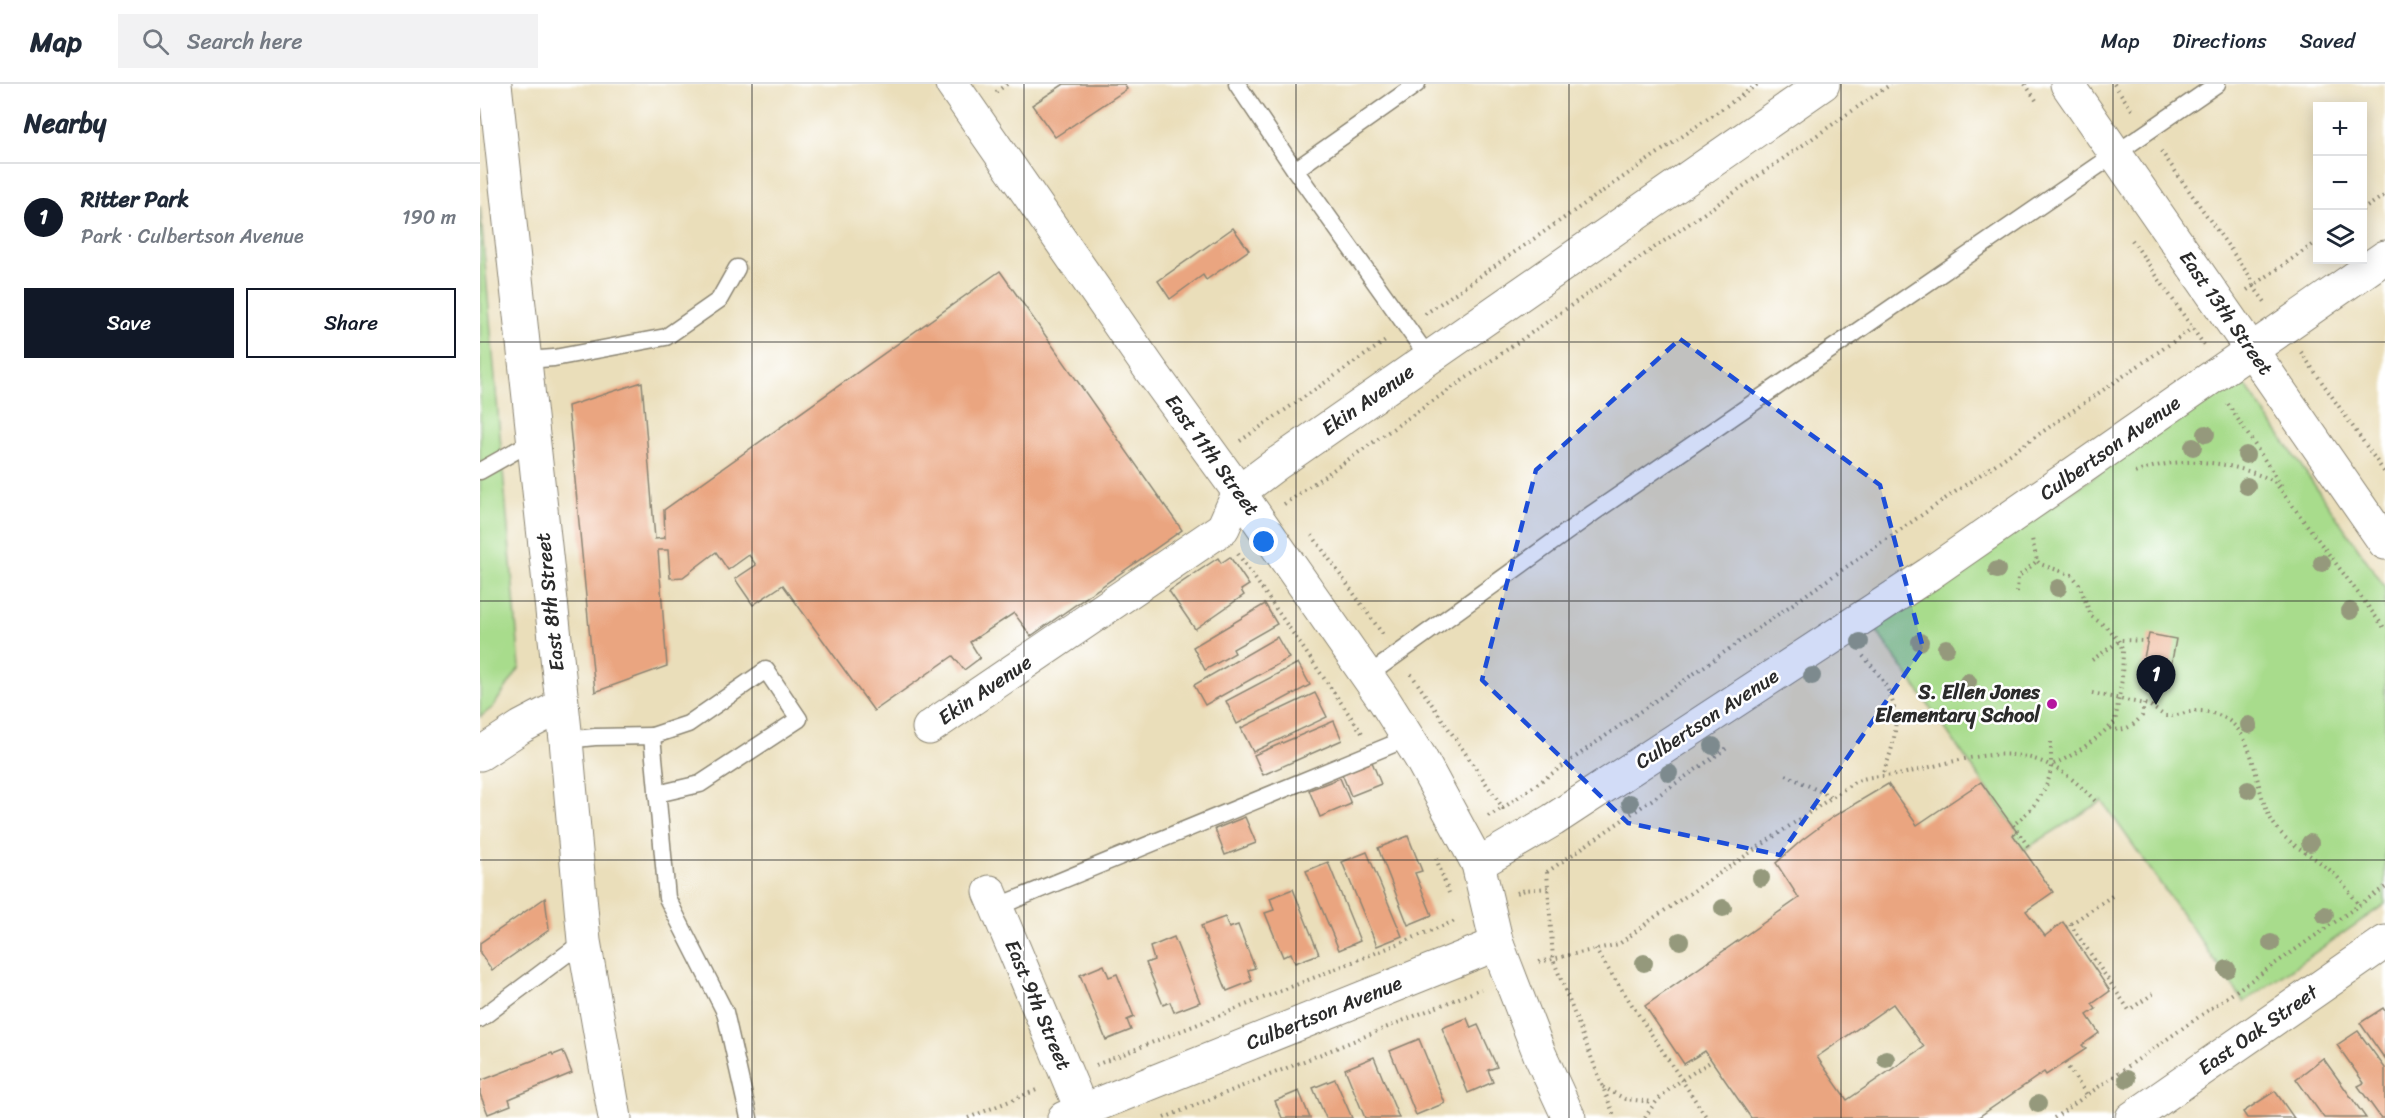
<!DOCTYPE html>
<meta charset="utf-8">
<style>
body{margin:0;font-family:Sriracha,sans-serif;background:#f2f2f3;color:#1f2937}
.controls{position:absolute;right:18px;top:18px;display:grid;overflow:hidden;border-radius:0px;box-shadow:0 3px 15px #0003}
.controls button{width:54px;height:54px;display:grid;place-items:center;padding:0;border:0;border-bottom:2px solid #e0e1e3;background:#fff;color:#1f2937;font:30px sans-serif}
.you{position:absolute;left:784px;top:458px;width:21px;height:21px;margin:-15px;border:4px solid #fff;border-radius:50%;background:#1a73e8;box-shadow:0 0 0 9px #1a73e833}
.badge{display:grid;place-items:center;width:39px;height:39px;border-radius:50%;background:#111827;color:#fff;font-size:20px;font-weight:700}
.pin{position:absolute;translate:-50% -50px;filter:drop-shadow(0 2px 3px #0008)}
.pin::after{content:'';position:absolute;top:32px;width:21px;height:18px;background:inherit;clip-path:polygon(0 0,100% 0,50% 100%)}
.list{margin:0;padding:0;list-style:none}
h2{display:flex;justify-content:space-between;align-items:center;height:78px;margin:0;padding:0 24px;font-size:26px}
h2 small{font-size:20px;font-weight:400;color:#747a83}
.list li{display:grid;grid-template-columns:39px 1fr auto;gap:18px;align-items:center;box-sizing:border-box;height:108px;padding:0 24px;border-top:2px solid #e0e1e3}
.list b{display:block;font-size:22px;white-space:nowrap}
.list p{margin:0;font-size:20px;white-space:nowrap;color:#747a83}
.list em{font-size:20px;font-style:normal;color:#747a83}
.actions{display:flex;gap:12px;padding:18px 24px}
.actions a{flex:1;padding:14px 0;border:2px solid #111827;border-radius:0px;text-align:center;font-size:21px;color:#111827}
.actions .main{background:#111827;color:#fff}
.icon{flex:none;width:33px;height:33px;fill:none;stroke:currentColor;stroke-width:2;stroke-linecap:round;stroke-linejoin:round}
.map{position:relative;flex:none;width:1905px;height:1034px;overflow:hidden}
header{display:flex;align-items:center;gap:36px;box-sizing:border-box;height:84px;padding:0 30px;background:#fff;border-bottom:2px solid #e0e1e3}
header strong{font-size:28px}
nav{display:flex;gap:33px;margin-inline-start:auto;font-size:21px}
.search{width:420px;height:54px;background:#f2f2f3;display:flex;align-items:center;gap:15px;box-sizing:border-box;padding:0 21px;border-radius:0px;color:#747a83;font-size:22px}
main{display:flex}
aside{flex:1;background:#fff}
.map>svg:first-child{display:block}
</style>
<header>
<strong>Map</strong>
<div class="search"><svg class="icon" aria-label="search" viewBox="0 0 24 24"><circle cx="10" cy="10" r="6"/><path d="M15 15l6 6"/></svg>Search here</div>
<nav><a>Map</a><a>Directions</a><a>Saved</a></nav>
</header>
<main>
<aside>
<h2>Nearby<small></small></h2>
<ul class="list">
<li><span class="badge">1</span><div><b>Ritter Park</b><p>Park · Culbertson Avenue</p></div><em>190 m</em></li>
</ul>
<div class="actions"><a class="main">Save</a><a>Share</a></div>
</aside>
<div class="map">
<svg width="1905" height="1034" viewBox="0 0 1905 1034">
<rect width="100%" height="100%" fill="#fff"/>
<filter id="ink" filterUnits="userSpaceOnUse"><feTurbulence type="fractalNoise" baseFrequency=".0167" numOctaves="2"/><feDisplacementMap in="SourceGraphic" scale="12" xChannelSelector="R" yChannelSelector="G"/><feConvolveMatrix kernelMatrix="1 2 1 2 8 2 1 2 1" color-interpolation-filters="sRGB"/></filter>
<filter id="wash" filterUnits="userSpaceOnUse"><feTurbulence type="fractalNoise" baseFrequency=".008" numOctaves="4" result="noise"/><feDisplacementMap in="SourceGraphic" scale="24" xChannelSelector="R" yChannelSelector="G"/><feGaussianBlur stdDeviation="1.35" result="paint"/><feColorMatrix in="noise" values="0 0 0 0 0 0 0 0 0 0 0 0 0 0 0 0 0 1.4 0 .05"/><feComposite in="paint" operator="in"/></filter>
<g filter="url(#wash)">
<rect width="100%" height="100%" fill="#eadeba"/>
<g fill="#a8dc8c" stroke="#6a845c" stroke-width="1.5">
<polygon points="0,121 40,583 13,623 0,633"/>
<polygon points="1759,292 1905,503 1905,820 1764,918 1622,717 1544,766 1533,751 1537,747 1395,545"/>
</g>
<g id="blocks">
<g fill="#eaa580" fill-rule="evenodd">
<polygon points="584,0 644,0 647,5 575,53 552,21"/>
<polygon points="753,144 769,166 726,196 723,191 690,215 678,197"/>
<polygon points="520,187 702,446 551,552 534,529 490,558 500,574 484,586 473,572 394,627 303,501 273,521 255,495 276,481 269,471 248,486 236,468 203,493 190,494 188,466 178,466 187,582 115,608 88,322 162,298 175,455 185,454 184,426"/>
<polygon points="750,473 769,501 761,506 764,511 715,545 689,507 738,474 741,479"/>
<polygon points="785,520 797,540 753,565 755,569 725,586 713,563"/>
<polygon points="1669,550 1696,555 1690,588 1662,583"/>
<polygon points="797,553 809,574 725,621 714,601"/>
<polygon points="818,579 830,601 757,640 746,617"/>
<polygon points="835,609 847,633 773,668 761,644"/>
<polygon points="854,637 862,656 783,691 774,671"/>
<polygon points="892,678 901,700 871,712 862,690"/>
<polygon points="860,694 871,720 840,733 829,706"/>
<path d="M 1501,698 L 1537,748 L 1533,751 L 1573,808 L 1546,827 L 1565,852 L 1583,838 L 1630,907 L 1612,920 L 1616,925 L 1607,931 L 1619,949 L 1602,961 L 1606,965 L 1566,991 L 1564,988 L 1497,1034 L 1271,1034 L 1225,967 L 1204,980 L 1165,922 L 1319,814 L 1296,779 L 1322,756 L 1354,732 L 1408,700 L 1437,741 ZM 1413,920 L 1444,963 L 1367,1016 L 1337,973 Z"/>
<polygon points="765,733 776,759 745,771 735,745"/>
<polygon points="928,752 942,787 935,789 952,831 928,841 898,764"/>
<polygon points="887,768 922,852 897,862 862,778"/>
<polygon points="848,778 880,857 859,866 826,787"/>
<polygon points="813,805 839,870 815,879 811,869 803,873 785,829 794,826 790,814"/>
<polygon points="65,814 69,846 12,886 0,869 0,859"/>
<polygon points="745,833 749,844 758,841 775,884 768,886 772,897 747,907 721,842"/>
<polygon points="694,853 720,918 694,928 690,918 683,921 666,879 674,876 670,863"/>
<polygon points="624,881 629,893 637,890 654,933 647,936 651,946 626,956 600,891"/>
<polygon points="1903,924 1905,927 1905,975 1880,939"/>
<polygon points="987,934 991,944 998,941 1017,983 1008,986 1013,998 988,1009 962,944"/>
<polygon points="1878,947 1905,984 1905,1034 1901,1034 1878,1002 1884,999 1857,961"/>
<polygon points="939,955 965,1019 936,1031 910,967"/>
<polygon points="83,967 92,989 29,1015 31,1021 8,1030 0,1010 0,997 72,969 73,971"/>
<polygon points="894,973 919,1034 885,1034 865,985"/>
<polygon points="1843,974 1886,1034 1844,1034 1816,995"/>
<polygon points="855,995 872,1034 846,1034 833,1004"/>
<polygon points="819,1007 830,1034 802,1034 795,1017"/>
<polygon points="1795,1007 1814,1034 1767,1034 1763,1028"/>
</g>
</g>
</g>
<g filter="url(#ink)">
<use href="#blocks" fill-opacity="0" stroke="#8a8472" stroke-width="1.5"/>
<g fill="none" stroke-linecap="round" stroke-linejoin="round">
<g stroke="#8a8472" stroke-width="19">
<g id="service">
<polyline points="757,0 815,86 949,274"/>
<polyline points="815,86 937,0"/>
<polyline points="45,276 74,274 186,253 239,216 257,184"/>
<polyline points="0,387 53,357"/>
<polyline points="887,592 1113,429 1737,0"/>
<polyline points="172,652 208,640 286,586 319,635 220,700 177,710"/>
<polyline points="86,656 115,653 172,652 187,814 245,928 269,1034"/>
<polyline points="517,823 928,654"/>
<polyline points="0,935 104,857"/>
</g>
</g>
<g stroke="#8a8472" stroke-width="35">
<g id="minor">
<polyline points="472,0 672,288 759,408 904,616 940,673 998,780 1017,860 1060,971 1089,1034"/>
<polyline points="1587,0 1905,459"/>
<polyline points="449,644 743,444 759,408 795,381 1343,0"/>
<polyline points="0,670 41,643 81,622"/>
<polyline points="998,780 1073,736 1449,490 1905,173"/>
<polyline points="510,808 605,1034"/>
<polyline points="584,1034 1017,860"/>
<polyline points="1652,1034 1905,858"/>
</g>
</g>
<g stroke="#8a8472" stroke-width="35">
<polyline id="tertiary" points="15,0 86,656 104,857 135,1034"/>
</g>
<g stroke="#8a8472" stroke-width="4" stroke-dasharray="1.5 4.5" stroke-linecap="butt">
<polyline points="1545,0 1558,19"/>
<polyline points="1634,0 1654,29"/>
<polyline points="516,8 527,0"/>
<polyline points="1681,67 1775,200"/>
<polyline points="1882,126 1905,111"/>
<polyline points="1652,156 1724,261"/>
<polyline points="1773,202 1785,218"/>
<polyline points="1767,206 1838,157"/>
<polyline points="945,230 1278,0"/>
<polyline points="1821,268 1905,389"/>
<polyline points="1748,320 1803,404"/>
<polyline points="760,357 907,256"/>
<path d="M 1655,389 C 1701,370 1749,377 1794,397 L 1905,545"/>
<polyline points="804,420 1411,0"/>
<polyline points="832,451 904,552"/>
<polyline points="758,470 882,649"/>
<polyline points="1537,508 1538,493 1557,477 1552,455"/>
<path d="M 1383,572 C 1420,611 1424,641 1402,691"/>
<polyline points="1612,576 1641,556 1667,557"/>
<polyline points="931,590 1023,724 1327,510 1716,242"/>
<path d="M 1612,609 L 1669,621 L 1685,632 C 1698,633 1708,626 1721,627 C 1784,633 1768,706 1796,743 C 1809,761 1829,769 1846,783 C 1860,793 1869,808 1879,821"/>
<polyline points="1673,622 1680,586"/>
<path d="M 1630,644 C 1643,649 1653,642 1662,632 L 1664,620"/>
<polyline points="1571,658 1571,681"/>
<polyline points="1306,691 1352,713"/>
<polyline points="1008,732 1023,724"/>
<path d="M 1548,762 L 1533,741 C 1552,726 1570,706 1571,681 C 1595,672 1616,655 1635,638 L 1642,595 L 1643,567 L 1640,559 L 1629,545 L 1611,532 L 1599,500 L 1592,491 L 1560,480 L 1557,477"/>
<polyline points="956,774 969,809"/>
<polyline points="1067,788 1247,664"/>
<polyline points="1067,788 1073,875 1135,1034"/>
<polyline points="1037,809 1045,806 1068,804"/>
<polyline points="1590,840 1649,926 1673,910"/>
<polyline points="1586,843 1632,812"/>
<polyline points="1115,865 1227,1034"/>
<path d="M 1059,878 L 1139,860 L 1175,833 L 1373,699 C 1393,689 1407,694 1426,689 C 1505,670 1554,649 1617,719"/>
<polyline points="1585,979 1607,1011"/>
<polyline points="616,981 975,837"/>
<polyline points="1123,1003 1145,1015 1173,1018"/>
<polyline points="488,1034 559,1005"/>
<polyline points="684,1034 1001,905"/>
<path d="M 1165,1034 C 1179,1008 1205,994 1230,978"/>
<polyline points="1574,1034 1905,803"/>
</g>
<use href="#service" stroke="#fff" stroke-width="16"/>
<use href="#minor" stroke="#fff" stroke-width="33"/>
<use href="#tertiary" stroke="#fff" stroke-width="33"/>
</g>
<g fill="#95997b">
<circle cx="1726" cy="350" r="9"/>
<circle cx="1713" cy="363" r="9"/>
<circle cx="1766" cy="371" r="9"/>
<circle cx="1767" cy="402" r="9"/>
<circle cx="1842" cy="479" r="9"/>
<circle cx="1517" cy="486" r="9"/>
<circle cx="1578" cy="504" r="9"/>
<circle cx="1870" cy="527" r="9"/>
<circle cx="1380" cy="558" r="9"/>
<circle cx="1440" cy="558" r="9"/>
<circle cx="1466" cy="564" r="9"/>
<circle cx="1332" cy="592" r="9"/>
<circle cx="1488" cy="598" r="9"/>
<circle cx="1769" cy="641" r="9"/>
<circle cx="1233" cy="662" r="9"/>
<circle cx="1189" cy="689" r="9"/>
<circle cx="1768" cy="706" r="9"/>
<circle cx="1150" cy="719" r="9"/>
<circle cx="1830" cy="759" r="9"/>
<circle cx="1281" cy="794" r="9"/>
<circle cx="1243" cy="824" r="9"/>
<circle cx="1845" cy="831" r="9"/>
<circle cx="1200" cy="857" r="9"/>
<circle cx="1791" cy="859" r="9"/>
<circle cx="1164" cy="879" r="9"/>
<circle cx="1747" cy="885" r="9"/>
<circle cx="1406" cy="975" r="9"/>
<circle cx="1647" cy="995" r="9"/>
<circle cx="1558" cy="1020" r="9"/>
</g>
</g>
<path fill="#1d4ed8" fill-opacity="0.2" stroke="#1d4ed8" stroke-width="4.5" stroke-dasharray="12 8" stroke-linejoin="round" d="M 1200,255 L 1400,401 L 1443,564 L 1300,771 L 1148,739 L 1002,596 L 1056,386 Z"/>
<path fill="none" stroke="#2b2b2b" stroke-width="1.5" stroke-opacity="0.55" d="M 272,0 L 272,1034M 544,0 L 544,1034M 816,0 L 816,1034M 1089,0 L 1089,1034M 1361,0 L 1361,1034M 1633,0 L 1633,1034M 0,258 L 1905,258M 0,517 L 1905,517M 0,776 L 1905,776"/>
<circle fill="#b5179e" stroke="#fff" stroke-width="2" cx="1572" cy="620" r="6"/>
<g text-anchor="middle" dominant-baseline="central" stroke-width="5" stroke-linejoin="round" paint-order="stroke">
<g font-size="20" fill="#2b2b2b" stroke="#fff">
<text transform="translate(1746 229) rotate(55)">East 13th Street</text>
<text transform="translate(888 316) rotate(-35)">Ekin Avenue</text>
<text transform="translate(1630 364) rotate(-35)">Culbertson Avenue</text>
<text transform="translate(732 371) rotate(54)">East 11th Street</text>
<text transform="translate(70 518) rotate(-96)">East 8th Street</text>
<text transform="translate(505 606) rotate(-34)">Ekin Avenue</text>
<text transform="translate(1227 635) rotate(-33)">Culbertson Avenue</text>
<text transform="translate(558 921) rotate(67)">East 9th Street</text>
<text transform="translate(844 929) rotate(-22)">Culbertson Avenue</text>
<text transform="translate(1778 946) rotate(-35)">East Oak Street</text>
</g>
<g font-size="20" font-weight="bold" fill="#2b2b2b" stroke="#fff" text-anchor="end">
<text x="1560" y="608">S. Ellen Jones<tspan x="1560" dy="23">Elementary School</tspan></text>
</g>
</g>
</svg>
<div class="controls">
<button>+</button>
<button>−</button>
<button><svg class="icon" aria-label="layers" viewBox="0 0 24 24"><path d="M12 4l9 5-9 5-9-5zM3 14l9 5 9-5"/></svg></button>
</div>
<div class="you"></div>
<div class="pin badge" style="left:1676px;top:621px">1</div>
</div>
</main>
